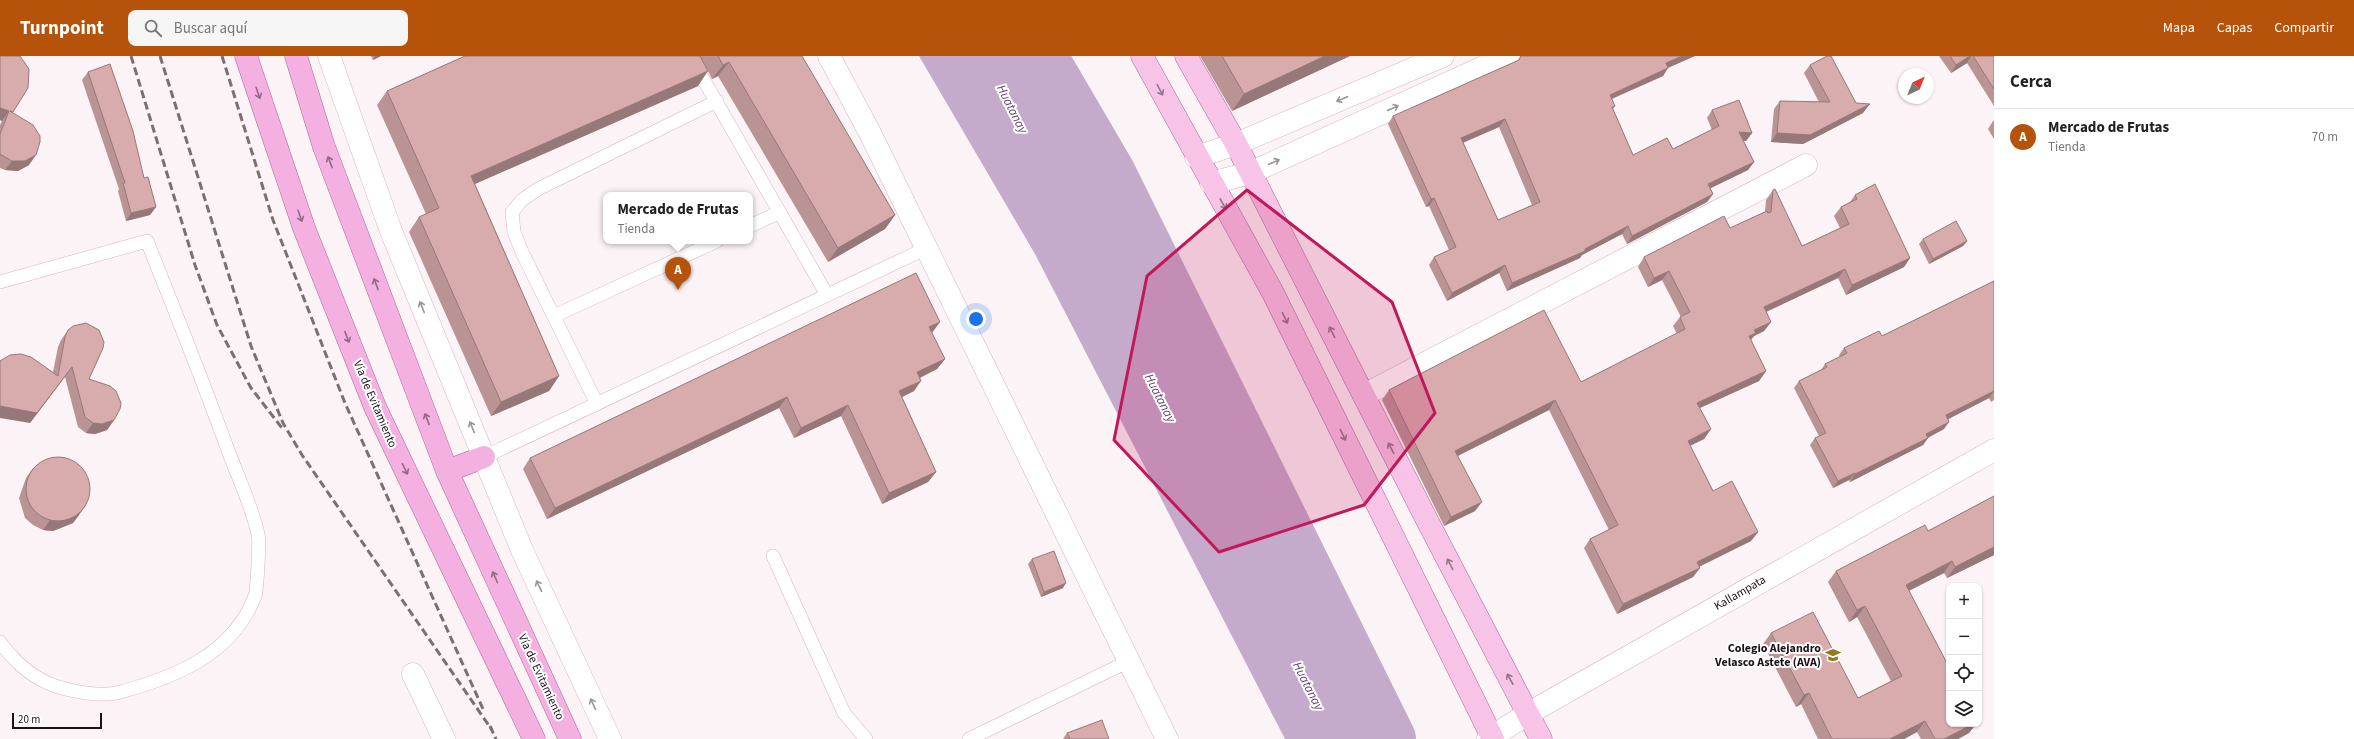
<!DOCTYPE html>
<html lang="es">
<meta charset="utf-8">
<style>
body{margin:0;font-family:"Source Sans 3",sans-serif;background:#f6f6f6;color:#222}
.controls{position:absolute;right:12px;bottom:12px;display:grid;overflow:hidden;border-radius:8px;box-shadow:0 1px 3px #0004}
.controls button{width:36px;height:36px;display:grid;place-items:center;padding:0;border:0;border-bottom:1px solid #e0e0e0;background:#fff;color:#222;font:20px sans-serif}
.compass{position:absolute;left:1898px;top:12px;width:36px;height:36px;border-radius:50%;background:#fff;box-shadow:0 1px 3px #0004;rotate:43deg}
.scale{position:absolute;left:12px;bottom:10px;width:90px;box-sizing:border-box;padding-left:4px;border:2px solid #1d1215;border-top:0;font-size:11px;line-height:14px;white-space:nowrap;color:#1d1215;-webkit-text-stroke:3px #fff;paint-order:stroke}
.you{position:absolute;left:976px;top:263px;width:14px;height:14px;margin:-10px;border:3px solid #fff;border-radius:50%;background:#1a73e8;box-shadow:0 0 0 6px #1a73e833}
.badge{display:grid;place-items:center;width:26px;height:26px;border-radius:50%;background:#b45309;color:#fff;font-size:13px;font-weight:700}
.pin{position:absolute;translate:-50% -33px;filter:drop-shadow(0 1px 2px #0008)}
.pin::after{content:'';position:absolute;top:21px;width:14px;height:12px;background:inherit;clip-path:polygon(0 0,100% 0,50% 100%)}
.popup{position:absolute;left:603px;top:136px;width:150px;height:52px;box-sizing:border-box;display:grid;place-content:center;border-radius:8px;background:#fff;filter:drop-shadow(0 1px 3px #0005);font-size:13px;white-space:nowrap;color:#767676}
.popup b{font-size:15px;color:#222}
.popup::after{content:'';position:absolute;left:50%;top:100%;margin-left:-8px;border:8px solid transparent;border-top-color:#fff}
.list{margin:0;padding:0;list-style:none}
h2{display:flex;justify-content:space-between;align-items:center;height:52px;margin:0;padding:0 16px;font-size:17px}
h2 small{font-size:13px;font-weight:400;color:#767676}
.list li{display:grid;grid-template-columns:26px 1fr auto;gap:12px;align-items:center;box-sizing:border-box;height:56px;padding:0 16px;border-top:1px solid #e0e0e0}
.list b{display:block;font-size:15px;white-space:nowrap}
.list p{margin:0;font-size:13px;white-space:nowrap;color:#767676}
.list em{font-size:13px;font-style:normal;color:#767676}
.icon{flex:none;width:22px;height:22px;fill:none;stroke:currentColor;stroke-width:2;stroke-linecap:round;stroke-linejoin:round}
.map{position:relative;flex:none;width:1994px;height:683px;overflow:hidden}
header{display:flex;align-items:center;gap:24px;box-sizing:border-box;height:56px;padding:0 20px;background:#b45309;color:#fff}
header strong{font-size:19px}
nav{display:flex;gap:22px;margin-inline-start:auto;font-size:14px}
.search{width:280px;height:36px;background:#f6f6f6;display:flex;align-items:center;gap:10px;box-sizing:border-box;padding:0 14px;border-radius:8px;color:#767676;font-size:15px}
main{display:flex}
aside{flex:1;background:#fff}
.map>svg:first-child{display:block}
</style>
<header>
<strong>Turnpoint</strong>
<div class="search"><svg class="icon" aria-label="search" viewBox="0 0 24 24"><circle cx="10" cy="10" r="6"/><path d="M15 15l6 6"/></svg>Buscar aquí</div>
<nav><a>Mapa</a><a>Capas</a><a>Compartir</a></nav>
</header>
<main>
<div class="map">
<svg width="1994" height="683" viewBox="0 0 1994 683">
<rect width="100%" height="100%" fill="#fbf3f6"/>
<polygon fill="#c4abcc" points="919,0 1040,0 1109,118 1389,683 1285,683 1035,198"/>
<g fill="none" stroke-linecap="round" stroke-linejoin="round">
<polyline stroke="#c4abcc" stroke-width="54" points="1040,0 1109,118 1389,683"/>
<g stroke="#d6b5c0" stroke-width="14">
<g id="service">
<polyline points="690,0 827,239"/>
<polyline points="750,170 780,156"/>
<path d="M 0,226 L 147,185 C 175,255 203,325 229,397 C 239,423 252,451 258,478 C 260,485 257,533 255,540 C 233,598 176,621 120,636 C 100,642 58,634 40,623 C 25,615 9,599 0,586"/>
<polyline points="554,260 717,185"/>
<polyline points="597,348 522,196 514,176 512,156 522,144 538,133 717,45"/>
<polyline points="484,401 927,192"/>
<polyline points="773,500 844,657 866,683"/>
<polyline points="969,683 1127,606"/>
</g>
</g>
<g stroke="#d6b5c0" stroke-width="23">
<g id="minor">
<polyline points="329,0 391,175 522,494 610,683"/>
<polyline points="829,0 871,79 1167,683"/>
<polyline points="1196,101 1236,88 1443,0"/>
<polyline points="1211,127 1250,117 1508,0"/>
<polyline points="1364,339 1806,109"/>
<polyline points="413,618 444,683"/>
<polyline points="1488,683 1529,657 1994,394"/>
</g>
</g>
<g stroke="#a76c94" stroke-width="23">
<g id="primary">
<polyline points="1142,0 1273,237 1493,683"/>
<polyline points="1186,0 1236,88 1428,466 1541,683"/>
</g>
</g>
<g stroke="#a76c94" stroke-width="23">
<g id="trunk">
<polyline points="246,0 304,172 375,351 534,683"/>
<polyline points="296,0 324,91 447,415 570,683"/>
<polyline points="447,415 484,401"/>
</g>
</g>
<use href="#service" stroke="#fff" stroke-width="13"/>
<use href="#minor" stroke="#fff" stroke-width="22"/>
<use href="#primary" stroke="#f7c4e8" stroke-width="22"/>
<use href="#trunk" stroke="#f4b0e0" stroke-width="22"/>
<g stroke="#7a7073" stroke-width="3" stroke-dasharray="8 4" stroke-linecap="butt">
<polyline points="131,0 195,209 217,269 251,332 282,372"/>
<polyline points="160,0 251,290 283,367 302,399 492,674"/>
<polyline points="222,0 273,164 345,347 483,653"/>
<polyline points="490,670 496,683"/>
</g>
</g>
<g fill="#ba9395" fill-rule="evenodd">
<polygon points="0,0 13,57 29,109 18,115 5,114 0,112 0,69 2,65 0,64"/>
<polygon points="371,0 381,0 373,4"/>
<polygon points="465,0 802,0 895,159 885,173 828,206 718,20 712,23 707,13 698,30 475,128 559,320 549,335 491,360 409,176 419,161 426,158 377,49 387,35"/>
<polygon points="1200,0 1350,0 1232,55"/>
<path d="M 1521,0 L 1695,0 L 1668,11 L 1663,20 L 1612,43 L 1615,50 L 1613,53 L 1633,99 L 1673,93 L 1712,74 L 1707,62 L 1712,54 L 1752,77 L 1746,85 L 1743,84 L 1754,106 L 1748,114 L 1710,132 L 1713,138 L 1707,146 L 1627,188 L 1622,178 L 1582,199 L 1580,202 L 1507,235 L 1499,217 L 1447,245 L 1429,209 L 1434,201 L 1449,194 L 1429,150 L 1426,151 L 1388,68 L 1393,60 L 1519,4 ZM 1499,71 L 1532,149 L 1498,164 L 1463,87 Z"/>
<polygon points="1939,0 1994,0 1994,50 1967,7 1951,17"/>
<polygon points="1810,9 1856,47 1863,57 1803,88 1771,86 1774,53 1780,45 1819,46 1804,17"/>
<polygon points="88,16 144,122 156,151 150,159 126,165 118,135 119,133 82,24"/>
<polygon points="1993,65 1994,65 1994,83 1988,73"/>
<polygon points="1773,134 1802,190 1840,172 1834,160 1841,151 1850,146 1855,139 1910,202 1904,211 1846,239 1838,222 1766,256 1771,266 1764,275 1754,280 1751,284 1766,315 1759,325 1700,352 1711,373 1704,383 1690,390 1713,435 1758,476 1751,485 1699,511 1693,521 1617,558 1584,492 1590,483 1609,474 1549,354 1458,400 1475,455 1444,470 1382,344 1389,334 1581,326 1677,278 1673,270 1680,261 1681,261 1662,224 1648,231 1638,211 1644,201 1730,172 1765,156 1766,144"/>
<polygon points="1923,183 1967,185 1963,190 1929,208 1919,188"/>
<polygon points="1994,225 1994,344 1991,346 1989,342 1947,363 1944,373 1928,382 1923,389 1850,426 1849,424 1833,432 1810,389 1815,382 1819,380 1794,332 1799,325 1821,314 1825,308 1840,301 1839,299 1844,292 1882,280"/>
<polygon points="68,274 89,323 114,364 107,374 95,378 86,377 78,371 65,321 30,367 53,316 58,291 61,284"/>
<polygon points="932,277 945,303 937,313 920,322 914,335 902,341 936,416 928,426 882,448 841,360 794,382 779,352 547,463 523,413 530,402"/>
<polygon points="33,412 79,459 73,467 53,475 43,474 33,469 25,462 19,442 26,422"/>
<polygon points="1994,440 1994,499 1947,522 1944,517 1909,535 1949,668 1976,668 1969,677 1958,683 1921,683 1917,676 1904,683 1818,683 1801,648 1796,651 1763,588 1771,577 1858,642 1891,625 1857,561 1849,566 1828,526 1836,515 1928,475"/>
<polygon points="1032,503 1063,532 1041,541 1028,508"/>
<polygon points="1067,677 1109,683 1063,683"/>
</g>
<g fill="#977879">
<polygon points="375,0 381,0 373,4"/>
<polygon points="1325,0 1350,0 1232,55 1244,38"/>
<polygon points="1682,0 1695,0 1661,15 1666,7"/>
<polygon points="1970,0 1971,0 1967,7 1951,17 1956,9"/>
<polygon points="729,6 718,20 712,23 723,9"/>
<polygon points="1668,12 1663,20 1604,46 1610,39"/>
<polygon points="708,15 698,30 461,134 471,120"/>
<polygon points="1870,48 1863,57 1803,88 1771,86 1777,77"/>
<polygon points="0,52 9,55 2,65 0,64"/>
<polygon points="1505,63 1499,71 1455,90 1461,82"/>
<polygon points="1739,76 1752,77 1746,85 1733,84"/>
<polygon points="36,99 29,109 18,115 5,114 12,105"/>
<polygon points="1754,106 1748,114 1703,136 1708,128"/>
<polygon points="1713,138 1707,146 1627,188 1632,180"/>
<polygon points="1434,142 1429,150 1426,151 1431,143"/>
<polygon points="156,151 150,159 126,165 131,157"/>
<polygon points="895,159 885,173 828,206 838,192"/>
<polygon points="1628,170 1622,178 1582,199 1580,202 1507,235 1512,227 1585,193"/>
<polygon points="1967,185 1963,190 1929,208 1933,203"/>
<polygon points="1910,202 1904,211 1846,239 1852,229"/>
<polygon points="1505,209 1499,217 1447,245 1452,237"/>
<polygon points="1845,213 1838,222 1757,260 1764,251"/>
<polygon points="1669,215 1662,224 1648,231 1654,222"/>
<polygon points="940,266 932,277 929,271"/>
<polygon points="1771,266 1764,275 1754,280 1749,286 1742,290 1754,274"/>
<polygon points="945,303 937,313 909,327 917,316"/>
<polygon points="72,311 30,367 0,362 0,350"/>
<polygon points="1766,315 1759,325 1691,356 1697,347"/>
<polygon points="559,320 549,335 491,360 501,346"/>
<polygon points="921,325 914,335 892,346 899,335"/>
<polygon points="1994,335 1989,342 1941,367 1946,359"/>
<polygon points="787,341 779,352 547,463 555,452"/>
<polygon points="1555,344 1549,354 1449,404 1455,395"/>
<polygon points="848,349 841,360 794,382 801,372"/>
<polygon points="114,364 107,374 95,378 86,377 93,367"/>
<polygon points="1949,366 1944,373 1921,385 1926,378"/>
<polygon points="1711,373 1704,383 1681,394 1688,385"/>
<polygon points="1928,382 1923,389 1850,426 1855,418"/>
<polygon points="936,416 928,426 882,448 889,437"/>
<polygon points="1855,417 1849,424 1833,432 1838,425"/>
<polygon points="1482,446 1475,455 1444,470 1451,461"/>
<polygon points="86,449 79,459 73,467 53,475 43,474 50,464"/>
<polygon points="1758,476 1751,485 1690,515 1697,506"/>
<polygon points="1994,491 1994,499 1947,522 1955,511"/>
<polygon points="1952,505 1944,517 1898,540 1906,529"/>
<polygon points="1700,512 1693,521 1617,558 1623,548"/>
<polygon points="1066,527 1063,532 1041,541 1044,536"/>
<polygon points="1865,550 1857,561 1849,566 1857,554"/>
<polygon points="1809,637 1801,648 1796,651 1804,639"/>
<polygon points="1925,665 1917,676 1904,683 1890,683"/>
<polygon points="1973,668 1976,668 1969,677 1958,683 1944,683"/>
</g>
<g fill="#d8abad" stroke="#977879" fill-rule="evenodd">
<polygon points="0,0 20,0 29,13 28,32 13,56 10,55 33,69 40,80 40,86 36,99 25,105 12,105 0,98 0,78 9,55 0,52"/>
<polygon points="465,0 700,0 708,15 471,120 559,320 501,346 419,161 439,152 387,35"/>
<polygon points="718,0 802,0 895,159 838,192 729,6 723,9"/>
<polygon points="1222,0 1325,0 1244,38"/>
<path d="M 1521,0 L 1682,0 L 1666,7 L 1668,12 L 1610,39 L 1615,50 L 1612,51 L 1633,99 L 1667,82 L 1673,93 L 1719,70 L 1712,54 L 1739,44 L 1752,77 L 1739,76 L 1754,106 L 1708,128 L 1713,138 L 1632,180 L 1628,170 L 1585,193 L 1585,195 L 1512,227 L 1505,209 L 1452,237 L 1434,201 L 1456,191 L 1434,142 L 1431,143 L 1393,60 L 1519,4 ZM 1505,63 L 1540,146 L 1498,164 L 1461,82 Z"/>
<polygon points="1827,0 1831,0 1856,47 1870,48 1810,79 1777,77 1780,45 1830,46 1810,9"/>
<polygon points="1950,0 1970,0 1956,9"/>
<polygon points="1973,0 1994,0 1994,33"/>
<polygon points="110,8 133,75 144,122 148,121 156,151 131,157 123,127 125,127 88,16"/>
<polygon points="1875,128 1910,202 1852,229 1845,213 1764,251 1771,266 1754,274 1756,277 1749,280 1766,315 1697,347 1711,373 1688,385 1713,435 1732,425 1758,476 1697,506 1700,512 1623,548 1590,483 1618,469 1555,344 1455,395 1482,446 1451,461 1389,334 1544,254 1581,326 1685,273 1680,261 1690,256 1669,215 1654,222 1644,201 1724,160 1730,172 1767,155 1768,157 1771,156 1773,134 1775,133 1802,190 1849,168 1841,151 1857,143 1855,139"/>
<polygon points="1956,165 1967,185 1933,203 1923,183"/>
<polygon points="916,217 940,266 929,271 945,303 917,316 921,325 899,335 936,416 889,437 848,349 801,372 787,341 555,452 530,402"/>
<polygon points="1994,225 1994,335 1946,359 1949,366 1926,378 1928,382 1855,418 1855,417 1838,425 1815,382 1826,377 1799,325 1827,311 1825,308 1847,297 1844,292 1879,275 1882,280"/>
<polygon points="86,267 99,274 104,286 103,292 89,323 110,330 116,335 121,347 120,353 114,364 102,368 93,367 85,361 72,311 37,357 0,350 0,305 10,299 21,298 31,301 58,320 65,281 68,274 73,270"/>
<circle cx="58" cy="433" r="32"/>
<polygon points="1994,440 1994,491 1955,511 1952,505 1906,529 1949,611 1949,668 1973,668 1944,683 1935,683 1925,665 1890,683 1832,683 1809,637 1804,639 1771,577 1813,556 1858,642 1902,620 1865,550 1857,554 1836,515 1925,469 1928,475"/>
<polygon points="1054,495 1066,527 1044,536 1032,503"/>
<polygon points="1102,664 1109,683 1070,683 1067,677"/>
</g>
<defs><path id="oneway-shaft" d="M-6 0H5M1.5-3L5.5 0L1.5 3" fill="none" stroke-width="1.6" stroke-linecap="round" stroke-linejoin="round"/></defs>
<g stroke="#957489">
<use href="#oneway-shaft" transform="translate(1160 34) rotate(62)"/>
<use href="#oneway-shaft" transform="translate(1223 148) rotate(61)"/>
<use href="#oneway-shaft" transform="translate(1285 262) rotate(64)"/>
<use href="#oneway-shaft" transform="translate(1332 276) rotate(-117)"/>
<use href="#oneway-shaft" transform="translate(1343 379) rotate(64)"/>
<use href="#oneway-shaft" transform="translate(1391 392) rotate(-117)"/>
<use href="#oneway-shaft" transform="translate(1450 508) rotate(-117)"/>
<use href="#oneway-shaft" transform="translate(1510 623) rotate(-119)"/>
</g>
<g stroke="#936985">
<use href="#oneway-shaft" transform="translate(258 37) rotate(71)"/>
<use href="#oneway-shaft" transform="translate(330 106) rotate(-111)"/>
<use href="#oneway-shaft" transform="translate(300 160) rotate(71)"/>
<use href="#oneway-shaft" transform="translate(376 228) rotate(-111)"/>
<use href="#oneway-shaft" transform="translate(347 281) rotate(69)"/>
<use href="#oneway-shaft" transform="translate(427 363) rotate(-111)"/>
<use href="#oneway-shaft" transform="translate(405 413) rotate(64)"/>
<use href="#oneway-shaft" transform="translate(495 521) rotate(-114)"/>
</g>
<g stroke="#999496">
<use href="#oneway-shaft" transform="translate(1342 43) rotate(157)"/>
<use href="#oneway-shaft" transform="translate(1393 52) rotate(-24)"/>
<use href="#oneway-shaft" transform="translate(1274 106) rotate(-24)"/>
<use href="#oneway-shaft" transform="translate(422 251) rotate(-112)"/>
<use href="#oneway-shaft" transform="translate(472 371) rotate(-112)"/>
<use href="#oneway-shaft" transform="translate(539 530) rotate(-115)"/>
<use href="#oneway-shaft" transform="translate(593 648) rotate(-115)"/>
</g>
<path fill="#c2185b" fill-opacity="0.2" stroke="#c2185b" stroke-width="3" stroke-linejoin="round" d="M 1247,134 L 1392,246 L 1435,357 L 1364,449 L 1219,496 L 1114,384 L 1147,220 Z"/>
<defs>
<g id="school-bare" transform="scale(1.2)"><path d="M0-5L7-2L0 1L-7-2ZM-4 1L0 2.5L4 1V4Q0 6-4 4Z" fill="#947b22" stroke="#fff" stroke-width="2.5" paint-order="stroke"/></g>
</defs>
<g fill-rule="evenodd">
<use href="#school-bare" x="1833" y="599"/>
</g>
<g text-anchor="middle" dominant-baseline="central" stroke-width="4" stroke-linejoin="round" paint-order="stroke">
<g font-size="12" fill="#1d1215" stroke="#fff">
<text transform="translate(375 348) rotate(67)">Vía de Evitamiento</text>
<text transform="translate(1740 537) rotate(-30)">Kallampata</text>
<text transform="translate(541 621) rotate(65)">Vía de Evitamiento</text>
</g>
<g font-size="12" font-weight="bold" fill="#1d1215" stroke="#fff" text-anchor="end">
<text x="1821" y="592">Colegio Alejandro<tspan x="1821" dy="14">Velasco Astete (AVA)</tspan></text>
</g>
<g font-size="13" font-style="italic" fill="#684673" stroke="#fff">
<text transform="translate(1012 53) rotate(63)">Huatanay</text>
<text transform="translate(1160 342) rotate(63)">Huatanay</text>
<text transform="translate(1308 630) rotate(63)">Huatanay</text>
</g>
</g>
</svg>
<div class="controls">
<button>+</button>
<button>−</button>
<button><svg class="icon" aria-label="locate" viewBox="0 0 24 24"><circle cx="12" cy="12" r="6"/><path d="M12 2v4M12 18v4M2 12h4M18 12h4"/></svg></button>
<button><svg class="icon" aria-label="layers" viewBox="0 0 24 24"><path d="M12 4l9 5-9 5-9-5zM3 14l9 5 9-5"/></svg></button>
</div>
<svg class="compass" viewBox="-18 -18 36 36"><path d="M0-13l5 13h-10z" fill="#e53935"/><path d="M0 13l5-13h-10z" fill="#767676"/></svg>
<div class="scale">20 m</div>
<div class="you"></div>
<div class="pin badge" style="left:678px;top:234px">A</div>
<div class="popup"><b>Mercado de Frutas</b>Tienda</div>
</div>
<aside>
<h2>Cerca<small></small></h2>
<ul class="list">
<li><span class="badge">A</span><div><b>Mercado de Frutas</b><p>Tienda</p></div><em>70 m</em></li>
</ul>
</aside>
</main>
